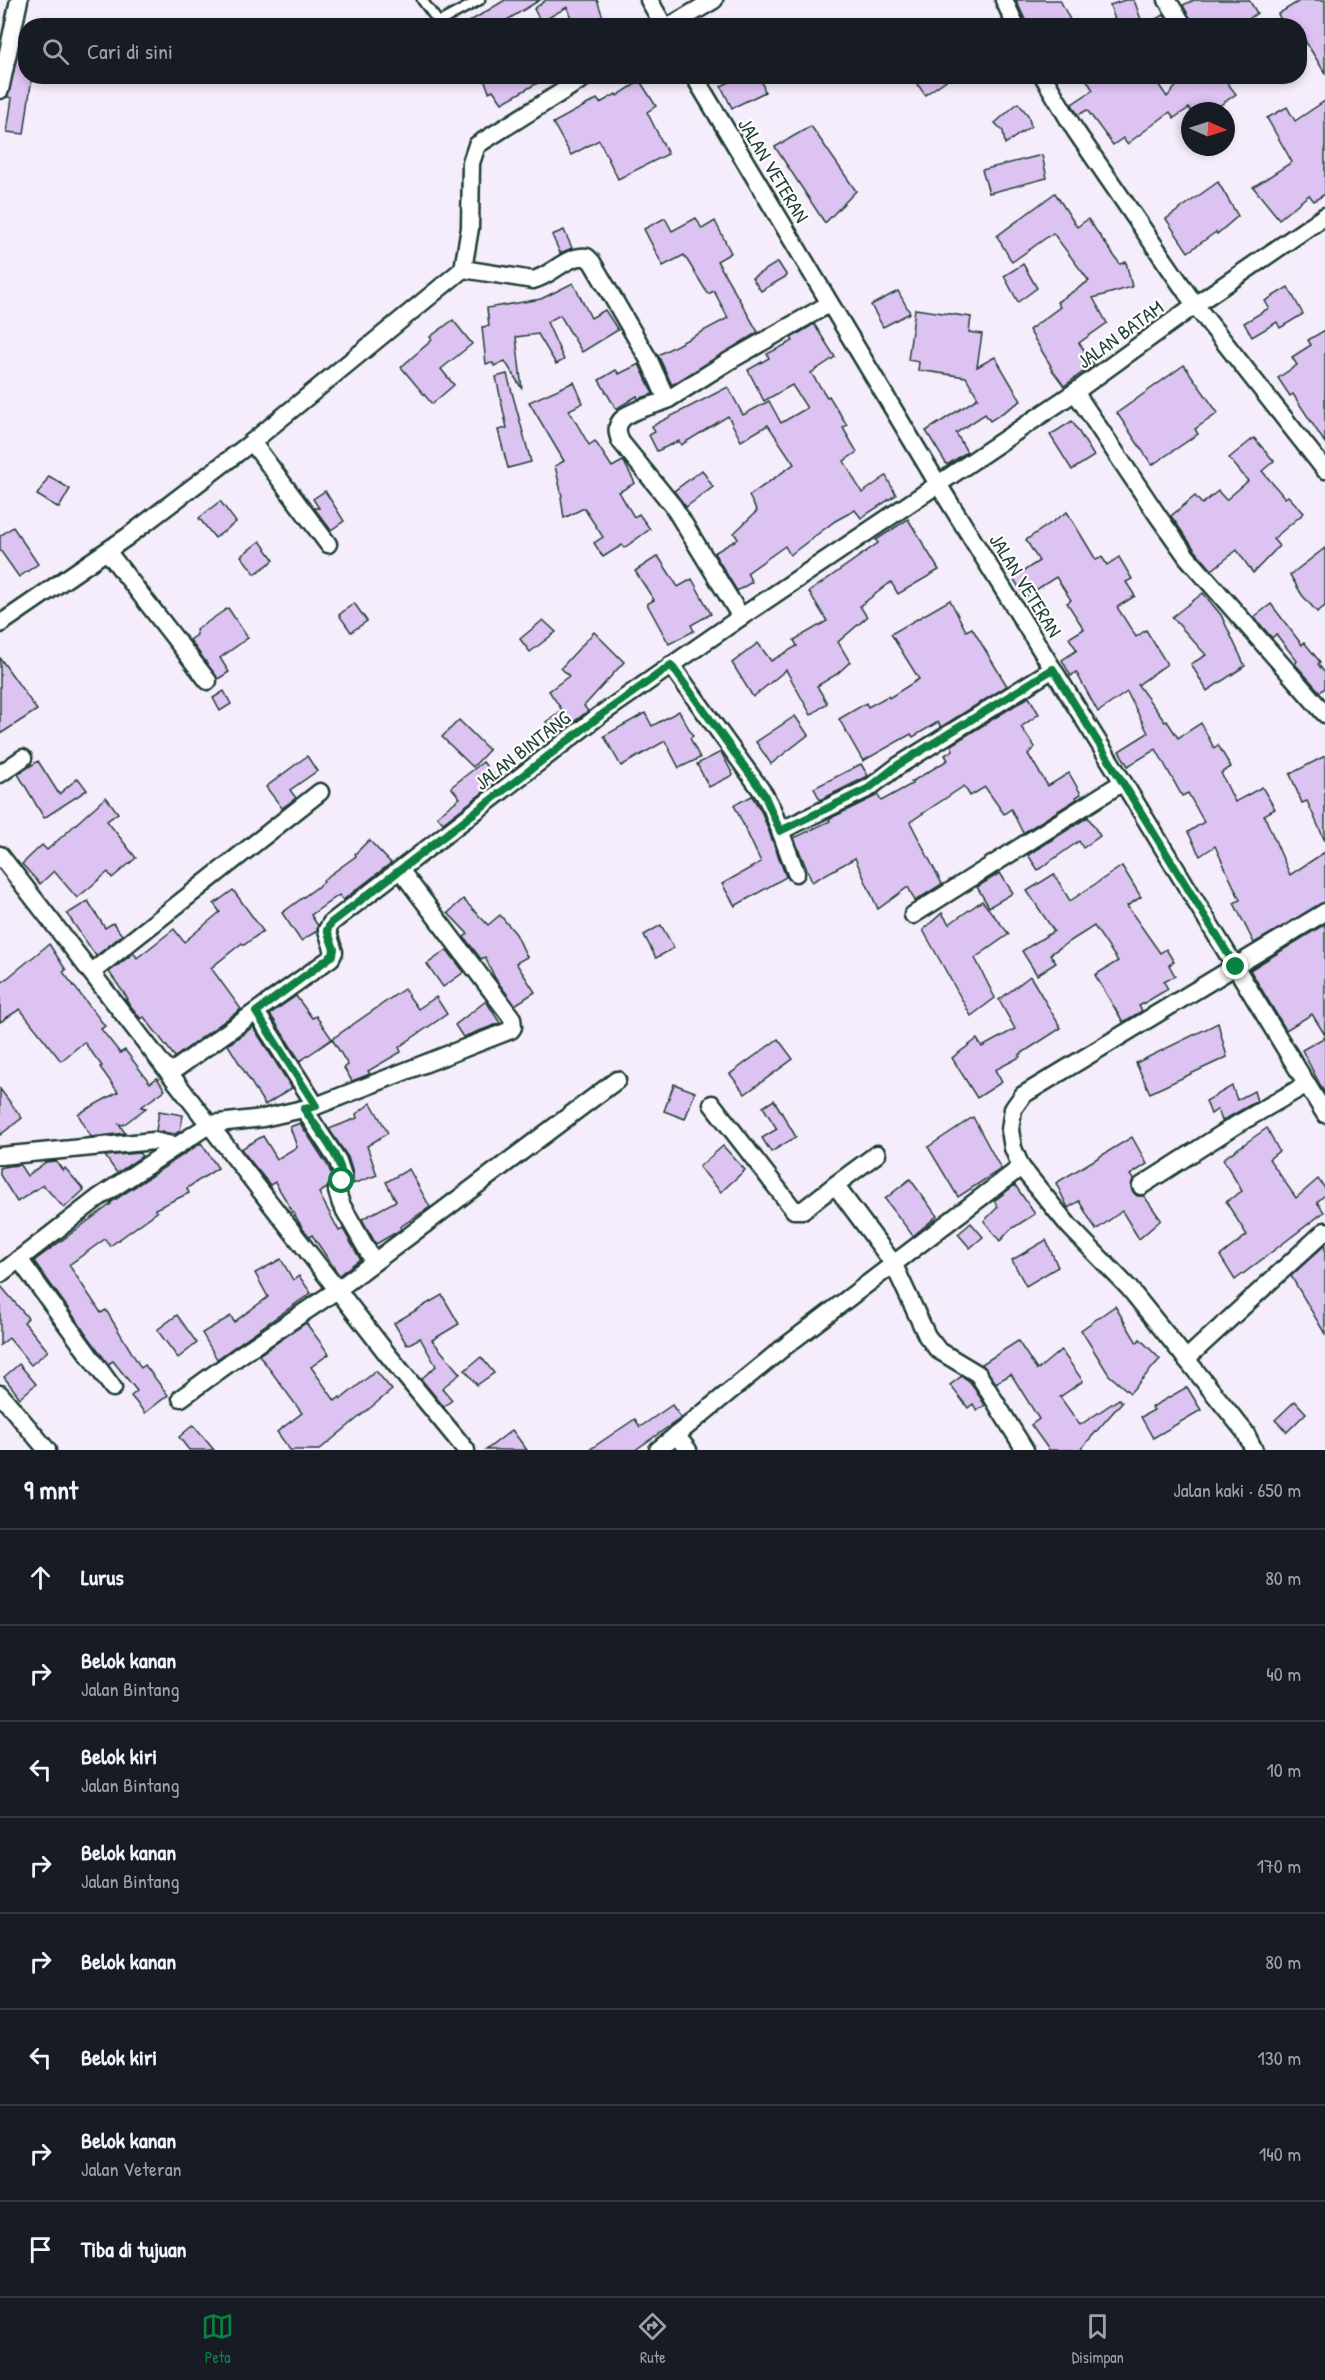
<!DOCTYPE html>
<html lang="id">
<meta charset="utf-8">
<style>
body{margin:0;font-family:"Patrick Hand",sans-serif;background:#242831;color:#f1f3f6}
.compass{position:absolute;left:1181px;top:102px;width:54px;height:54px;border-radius:50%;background:#171b24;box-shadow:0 3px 9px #0003;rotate:93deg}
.stop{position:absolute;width:18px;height:18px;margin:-14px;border:4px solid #0b8043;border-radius:50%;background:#fff}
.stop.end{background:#0b8043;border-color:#fff;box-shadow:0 2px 6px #0008}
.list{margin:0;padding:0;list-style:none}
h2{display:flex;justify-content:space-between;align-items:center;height:78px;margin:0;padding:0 24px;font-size:26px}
h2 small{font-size:20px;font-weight:400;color:#9ea1a6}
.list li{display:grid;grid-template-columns:39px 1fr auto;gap:18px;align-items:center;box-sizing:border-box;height:96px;padding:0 24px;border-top:2px solid #363941}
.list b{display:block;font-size:22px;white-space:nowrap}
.list p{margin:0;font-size:20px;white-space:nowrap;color:#9ea1a6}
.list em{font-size:20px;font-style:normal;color:#9ea1a6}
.icon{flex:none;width:33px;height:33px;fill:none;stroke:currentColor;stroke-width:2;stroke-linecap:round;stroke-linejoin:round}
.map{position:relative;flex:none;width:1325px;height:1450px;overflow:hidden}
.search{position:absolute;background:#171b24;box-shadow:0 3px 9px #0003;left:18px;right:18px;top:18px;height:66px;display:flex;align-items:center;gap:15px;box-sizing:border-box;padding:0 21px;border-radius:24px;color:#9ea1a6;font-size:22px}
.sheet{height:846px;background:#171b24}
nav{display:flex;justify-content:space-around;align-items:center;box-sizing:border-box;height:84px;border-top:2px solid #363941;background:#171b24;font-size:16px;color:#9ea1a6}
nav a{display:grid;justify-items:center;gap:3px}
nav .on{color:#0b8043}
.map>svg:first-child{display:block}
</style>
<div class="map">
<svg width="1325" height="1450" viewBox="0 0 1325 1450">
<rect width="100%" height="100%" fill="#f5edfb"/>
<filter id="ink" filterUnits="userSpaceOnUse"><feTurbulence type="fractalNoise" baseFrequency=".0167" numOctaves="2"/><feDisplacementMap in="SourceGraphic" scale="12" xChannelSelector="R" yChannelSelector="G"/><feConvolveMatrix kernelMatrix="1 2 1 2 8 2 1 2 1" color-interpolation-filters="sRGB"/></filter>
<g filter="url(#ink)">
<g fill="#ddc3f2" stroke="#1f3d34" stroke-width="1.5">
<polygon points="505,0 540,0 497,26 462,26"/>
<polygon points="546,0 597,0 603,17 583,26 574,26 567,7 541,22 534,9"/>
<polygon points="1016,0 1060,0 1073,26 1028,26"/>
<polygon points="1125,0 1134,0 1143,25 1164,15 1171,26 1117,26 1110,5"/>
<polygon points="1194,0 1249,0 1257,13 1239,26 1194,26 1183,5"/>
<polygon points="1301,0 1325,0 1325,73 1299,31 1299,26 1284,26 1278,14"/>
<polygon points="22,37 26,37 26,76 32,76 24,134 7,132 12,98 7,97"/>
<polygon points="483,76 550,76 502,103 493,90 489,92"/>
<polygon points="742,76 760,76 765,92 732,108 721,86"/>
<polygon points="912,76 952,76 925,95"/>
<polygon points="1084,76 1125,76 1129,83 1142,76 1153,76 1167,97 1185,76 1222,76 1236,94 1213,110 1209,104 1202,111 1191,111 1189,108 1174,118 1170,112 1127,144 1123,138 1113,145 1087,110 1078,115 1072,104 1093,90"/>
<polygon points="640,81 656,106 647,112 668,154 618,179 599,140 571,155 553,123 597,99 600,103 616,94 617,96"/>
<polygon points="1325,101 1325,194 1314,201 1309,195 1279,219 1253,187 1292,162 1267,118 1287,107 1295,121"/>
<polygon points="1018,103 1028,115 1031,126 1005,144 1003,131 995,123"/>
<polygon points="811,126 856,191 825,223 775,147"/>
<polygon points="1042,155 1047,178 989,193 982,170"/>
<polygon points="1218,182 1238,216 1217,234 1216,232 1188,252 1166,219"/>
<polygon points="1055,193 1077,227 1088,219 1120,264 1126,262 1132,287 1093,298 1107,323 1079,343 1094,364 1064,386 1050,367 1051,366 1029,330 1060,307 1057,302 1089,281 1053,233 1012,262 997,236"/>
<polygon points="665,218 672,231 696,218 702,229 715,221 731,253 717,261 758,332 672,385 658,355 728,318 714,291 708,294 684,255 663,266 644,229"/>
<polygon points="564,230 572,248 560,253 552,235"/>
<polygon points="778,262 787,276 761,291 752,278"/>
<polygon points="1023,264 1037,288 1018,302 1004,276"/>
<polygon points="573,283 591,318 605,310 618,330 582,352 560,315 547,322 564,360 556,364 538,334 516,337 522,389 505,361 494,366 493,363 486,364 482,327 489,326 487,308 541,299"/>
<polygon points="1288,287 1303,314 1280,328 1277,322 1252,337 1244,323 1269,308 1265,301"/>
<polygon points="898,291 910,313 883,327 871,305"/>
<polygon points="915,309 971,317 969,332 982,334 977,367 995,357 1021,401 990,421 985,414 956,433 967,452 947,465 926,431 978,398 966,377 918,370 919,362 908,360"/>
<polygon points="453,320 472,344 441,369 454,385 432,404 401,367 432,340 430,337"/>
<polygon points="814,324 835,357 811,373 827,397 829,396 847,425 843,428 857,452 844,461 862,493 886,476 896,495 861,518 855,510 835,521 790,555 785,546 747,573 752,582 737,591 714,553 738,539 734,533 757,511 749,496 794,464 768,425 741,441 728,416 681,445 679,441 657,451 649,435 655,432 652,426 728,387 743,415 769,401 781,423 807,408 792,385 764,401 748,370 769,358 767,354 793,341 791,338"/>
<polygon points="1325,330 1325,443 1293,394 1290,396 1278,378 1297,365 1292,357 1311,345 1308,340"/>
<polygon points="639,364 653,394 638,399 637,396 616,409 599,380 616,370 619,374"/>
<polygon points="1184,365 1218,413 1195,429 1198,434 1152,465 1117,413"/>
<polygon points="507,374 531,462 508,468 498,430 507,428 496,377"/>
<polygon points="574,382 583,403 569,410 589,445 595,441 612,467 623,461 624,462 635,483 619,492 634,517 639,514 650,529 624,548 622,545 603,557 594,543 603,537 584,508 564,518 561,497 562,496 555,466 564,461 529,402"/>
<polygon points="1072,421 1094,456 1072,470 1050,435"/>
<polygon points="1254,438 1274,461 1262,471 1285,498 1288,496 1304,513 1273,539 1279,546 1253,573 1237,550 1212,570 1195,550 1171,516 1195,496 1202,504 1218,491 1226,500 1248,481 1229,458"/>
<polygon points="702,470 713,487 686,507 674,491"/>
<polygon points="49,476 70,489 59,508 37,495"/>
<polygon points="325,491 344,521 331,530 314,508 319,508 313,499"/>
<polygon points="220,501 236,522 215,538 199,518"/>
<polygon points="1067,512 1096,560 1102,557 1107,565 1119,557 1132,579 1126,582 1135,596 1117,607 1136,637 1146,630 1167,664 1138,685 1165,722 1167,721 1178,738 1201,723 1214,748 1218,745 1231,767 1221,773 1235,802 1262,787 1275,809 1264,815 1290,875 1325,852 1325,902 1254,943 1234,903 1240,900 1215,846 1200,856 1188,832 1204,822 1188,793 1182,796 1156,749 1128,766 1119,751 1148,733 1127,692 1098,712 1076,672 1071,676 1062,660 1077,650 1069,638 1084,629 1067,603 1071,600 1056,577 1025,597 1013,578 1039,561 1026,540"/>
<polygon points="908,519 939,570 898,594 891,582 860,606 867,617 838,642 850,662 837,674 817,686 827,703 811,715 786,670 753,697 732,663 758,643 771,661 797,646 794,640 827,621 809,592 878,543 876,540"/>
<polygon points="13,527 38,564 19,577 0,550 0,536"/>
<polygon points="260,541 274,560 255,574 241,556"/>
<polygon points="1325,548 1325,606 1317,612 1302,595 1290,575"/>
<polygon points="658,556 678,587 692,579 711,614 691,625 694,631 669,644 647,604 654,600 635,571"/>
<polygon points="1203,593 1221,615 1245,666 1207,691 1191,664 1206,655 1172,617"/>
<polygon points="950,600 966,631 972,628 1007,686 941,727 938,722 913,737 911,734 863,761 839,719 866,703 868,707 888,696 889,698 919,679 891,634"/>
<polygon points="354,603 367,621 351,632 339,615"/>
<polygon points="1271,604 1302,645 1304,642 1320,662 1318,664 1325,673 1325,688 1320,692 1295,664 1297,661 1276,634 1272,638 1254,617"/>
<polygon points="228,608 248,638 220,658 229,672 218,679 190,640 197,635 196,630"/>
<polygon points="543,620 556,632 530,652 520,639"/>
<polygon points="594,632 624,662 584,706 588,711 556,735 546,722 562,710 549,691 569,676 561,668"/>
<polygon points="0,658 37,710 0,734"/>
<polygon points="224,691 231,704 220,711 213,698"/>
<polygon points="1029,697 1039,714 1021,727 1035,747 1028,754 1048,786 1069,773 1081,794 1076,797 1077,799 1023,833 1011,809 1004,814 985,787 970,796 964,786 910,822 942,884 915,901 908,887 878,909 855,858 812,882 794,838 830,821 829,819 878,795 881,801 912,784 911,782 948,760 945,755 953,750 951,745"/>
<polygon points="679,711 693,736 690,738 700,758 679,768 665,741 621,766 604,736 645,713 652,726"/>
<polygon points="795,716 808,735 771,764 756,742"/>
<polygon points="459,720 489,750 473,767 442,737"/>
<polygon points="721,752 733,775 709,787 697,764"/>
<polygon points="307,756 317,771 290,790 296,798 282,808 266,787"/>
<polygon points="1325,756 1325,841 1307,801 1302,803 1290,774"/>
<polygon points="38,761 59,794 78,778 87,790 44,818 18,774"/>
<polygon points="483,762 498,781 443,823 437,816 460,798 451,787"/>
<polygon points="861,764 868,776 820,800 814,788"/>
<polygon points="752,796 762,813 786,877 735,906 722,884 761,862 734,805"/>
<polygon points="106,797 118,813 107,821 136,858 112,878 108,872 77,898 54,871 40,884 22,864 42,845 47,850"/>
<polygon points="1088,817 1100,836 1083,848 1079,841 1038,870 1028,855"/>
<polygon points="369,840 391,863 343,900 339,895 311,915 318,926 317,931 301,941 282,913 324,882 323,880 356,856 355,854"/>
<polygon points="1122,866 1141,897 1127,906 1160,953 1166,949 1174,962 1169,965 1175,976 1164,982 1168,989 1139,1006 1142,1011 1123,1022 1095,975 1118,961 1094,926 1050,954 1056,963 1037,975 1022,951 1054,931 1027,891 1054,874 1070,901"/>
<polygon points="1000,873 1013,893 989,907 977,887"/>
<polygon points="233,890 263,931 244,945 242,943 211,968 241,1009 175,1057 144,1017 141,1019 126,1000 128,999 109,972 134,953 137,958 174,929 184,942 220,912 214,904"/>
<polygon points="463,899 488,925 500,915 516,934 527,957 516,963 535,992 515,1005 495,978 485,957 481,959 464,937 468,934 448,913"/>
<polygon points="88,901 105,928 113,923 122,935 96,956 67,914"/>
<polygon points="982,901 1009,934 975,958 995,998 971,1016 923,930 942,913 949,924"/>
<polygon points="1325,924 1325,1035 1312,1014 1286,1030 1250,970"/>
<polygon points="661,925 674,948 656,958 644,935"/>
<polygon points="49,944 66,970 63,972 105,1026 101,1029 120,1053 125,1050 150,1083 157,1078 165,1090 141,1107 146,1108 123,1125 119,1124 125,1133 91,1137 78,1114 118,1092 100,1067 102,1066 84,1042 61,1061 20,1009 0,1022 0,984"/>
<polygon points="447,950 464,972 443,987 427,964"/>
<polygon points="1030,976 1061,1028 1019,1055 1020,1057 995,1070 1002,1082 977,1098 952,1058 977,1039 982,1047 1015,1029 999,1000"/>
<polygon points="404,989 418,1009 436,997 447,1014 399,1047 401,1052 368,1071 370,1074 352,1081 344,1068 348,1065 332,1039"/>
<polygon points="296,996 312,1018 316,1016 332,1039 300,1061 270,1014"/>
<polygon points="486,1001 500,1023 463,1037 455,1025"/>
<polygon points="1218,1023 1227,1057 1150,1093 1136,1063"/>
<polygon points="253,1027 292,1088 265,1105 228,1045"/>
<polygon points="1325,1037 1325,1094 1302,1050"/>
<polygon points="778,1039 793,1059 745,1094 730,1074"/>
<polygon points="674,1084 695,1092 685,1119 664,1111"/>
<polygon points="1232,1086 1237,1100 1254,1091 1257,1101 1222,1121 1218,1109 1211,1114 1206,1101"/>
<polygon points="0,1089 22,1118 0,1135"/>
<polygon points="774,1100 796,1137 771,1152 762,1138 777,1129 763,1107"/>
<polygon points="371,1103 388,1133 367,1146 377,1175 353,1184 353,1173 348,1157 329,1129 357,1118 356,1114"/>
<polygon points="159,1111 183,1115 180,1131 175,1134 156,1131"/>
<polygon points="973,1117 1001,1169 958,1197 928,1147"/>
<polygon points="300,1123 328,1166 332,1176 327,1188 319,1193 339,1231 343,1229 360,1259 339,1275 312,1235 310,1237 303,1229 275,1182 270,1185 241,1149 263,1136 277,1159 297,1147 290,1127"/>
<polygon points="1267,1128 1279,1151 1269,1159 1296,1198 1318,1179 1325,1188 1325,1195 1317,1202 1324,1212 1235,1280 1220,1256 1247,1235 1226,1202 1242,1191 1223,1159"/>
<polygon points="1132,1137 1147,1164 1130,1175 1133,1179 1131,1186 1132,1191 1137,1196 1144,1196 1161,1220 1139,1239 1122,1211 1096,1230 1079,1201 1068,1208 1056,1183"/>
<polygon points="201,1143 218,1168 187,1188 189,1193 155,1209 157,1212 110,1246 105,1239 69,1265 101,1313 106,1310 141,1368 145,1365 168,1395 145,1413 131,1396 137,1391 113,1361 108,1364 34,1261 111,1204 110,1203"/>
<polygon points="723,1146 745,1170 721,1192 699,1167"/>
<polygon points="139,1153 142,1156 117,1173 105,1156"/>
<polygon points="56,1161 63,1171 65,1168 84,1190 64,1208 43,1185 17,1202 0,1175 0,1168 8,1166 20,1165 27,1176 46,1162"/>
<polygon points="409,1169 430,1207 400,1227 401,1229 395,1233 376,1244 362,1219 396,1201 386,1182"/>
<polygon points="910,1179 937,1216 913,1236 885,1199"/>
<polygon points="1015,1185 1035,1214 1011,1229 1000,1241 984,1221 998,1207 994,1201"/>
<polygon points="971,1223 983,1237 970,1248 958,1234"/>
<polygon points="1046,1240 1058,1267 1026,1286 1012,1260"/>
<polygon points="1325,1245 1325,1334 1291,1276"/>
<polygon points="281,1259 293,1280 299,1276 311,1293 217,1359 202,1333 231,1316 234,1322 268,1297 255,1273"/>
<polygon points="0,1285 28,1318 24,1322 48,1351 31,1365 9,1338 0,1345"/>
<polygon points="442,1295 459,1324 432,1340 460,1374 442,1388 452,1400 444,1407 421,1379 436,1366 420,1338 407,1345 394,1323"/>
<polygon points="1115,1306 1137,1343 1140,1339 1160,1359 1130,1393 1109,1375 1081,1330"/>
<polygon points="177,1315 197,1343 178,1358 157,1330"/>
<polygon points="306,1323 329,1354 311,1367 335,1401 340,1397 341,1399 376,1371 392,1390 319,1450 290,1450 277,1432 302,1413 259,1355"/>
<polygon points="1018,1341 1037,1370 1061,1350 1083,1381 1060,1397 1080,1425 1119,1399 1122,1402 1080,1450 1049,1450 1031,1425 1039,1419 1011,1374 996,1383 982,1364"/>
<polygon points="481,1357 494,1373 477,1385 465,1370"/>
<polygon points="19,1364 36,1384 20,1398 4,1377"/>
<polygon points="962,1376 970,1382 985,1405 977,1411 973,1404 968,1408 950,1385"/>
<polygon points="1187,1387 1201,1410 1153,1438 1141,1417 1154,1410 1152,1407"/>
<polygon points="1295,1401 1306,1413 1287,1432 1275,1420"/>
<polygon points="672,1405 681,1418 635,1450 589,1450 635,1419 640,1427"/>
<polygon points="193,1425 214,1450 189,1450 179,1437"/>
<polygon points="512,1430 527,1450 486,1450"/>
</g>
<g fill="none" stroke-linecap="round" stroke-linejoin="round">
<g stroke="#1f3d34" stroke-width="13">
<polyline id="service" points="422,0 437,20 441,21 480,0"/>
</g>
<g stroke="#1f3d34" stroke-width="21">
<g id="minor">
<polyline points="649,0 664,26"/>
<polyline points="1004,0 1016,26"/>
<polyline points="1167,0 1184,26"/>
<polyline points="670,26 714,0"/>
<polyline points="694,76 938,484 1123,782 1325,1114"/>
<polyline points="1043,76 1075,130 1195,305 1325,470"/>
<polyline points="0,90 19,0"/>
<path d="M 463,269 L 533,280 C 553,275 566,255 587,257 L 592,262 L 649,360 L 667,400 C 646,409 606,412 621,442 L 673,506 L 741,617"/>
<polyline points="1075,392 1158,516 1187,557 1325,714"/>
<polyline points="667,400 729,361 829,304"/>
<polyline points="252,442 328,544"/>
<polyline points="107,551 208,681"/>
<polyline points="0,624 127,537 252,442 463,269 470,228 471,163 477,145 587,76"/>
<polyline points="671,665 764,794 772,809 796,873"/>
<polyline points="0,774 23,758"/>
<polyline points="780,831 869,788 898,766 1053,669"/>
<polyline points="0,855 388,1355 466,1450"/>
<polyline points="913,915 1123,782"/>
<polyline points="92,972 320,792"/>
<polyline points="256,1012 316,1106"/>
<polyline points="170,1073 331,958 334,952 327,930 331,923 600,715 741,617 1075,392 1195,305 1325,216"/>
<polyline points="712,1104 794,1210 803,1210 835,1185 893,1263 927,1336 938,1350 978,1374 1025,1450"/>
<polyline points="304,1109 338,1161 343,1176 337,1191 341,1204 374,1262"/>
<polyline points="0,1156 154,1141 176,1146"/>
<polyline points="835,1185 877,1154"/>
<polyline points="1141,1186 1236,1125 1307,1084"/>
<polyline points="19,1259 113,1388"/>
<polyline points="0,1274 98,1198 210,1124 263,1118 316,1106 511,1030 513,1027 512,1018 401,871"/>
<polyline points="1186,1359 1325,1231"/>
<polyline points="0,1394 47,1450"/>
<polyline points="181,1398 239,1356 337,1290 617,1080"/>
<polyline points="676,1435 688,1450"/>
<polyline points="658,1450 783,1348 1021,1167"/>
<polyline points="1254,1450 1245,1432 1129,1288 1069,1226 1021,1167 1013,1148 1010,1130 1013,1109 1023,1095 1325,912"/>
</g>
</g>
<use href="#service" stroke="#fff" stroke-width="8"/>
<use href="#minor" stroke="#fff" stroke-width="16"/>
</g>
</g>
<g fill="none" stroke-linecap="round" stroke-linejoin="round" filter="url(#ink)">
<path stroke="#0b8043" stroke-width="8" d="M 342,1181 C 345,1161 316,1127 304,1109 L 316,1106 L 256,1012 L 333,955 L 334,949 L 327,930 L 331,923 L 600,716 L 671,665 L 764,794 L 780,831 L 869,788 L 898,765 L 1053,669 L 1236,967"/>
</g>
<g text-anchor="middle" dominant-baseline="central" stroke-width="4.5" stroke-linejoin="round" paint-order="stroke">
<g font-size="20" fill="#1f3d34" stroke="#fff">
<text transform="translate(774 170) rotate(59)">JALAN VETERAN</text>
<text transform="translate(1120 334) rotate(-36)">JALAN BATAM</text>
<text transform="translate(1026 585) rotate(58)">JALAN VETERAN</text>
<text transform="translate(522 750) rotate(-38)">JALAN BINTANG</text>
</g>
</g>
</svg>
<svg class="compass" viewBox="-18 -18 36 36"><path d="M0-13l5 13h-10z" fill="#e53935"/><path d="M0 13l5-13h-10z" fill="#9ea1a6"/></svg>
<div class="stop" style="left:342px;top:1181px"></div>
<div class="stop end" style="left:1236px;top:967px"></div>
<div class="search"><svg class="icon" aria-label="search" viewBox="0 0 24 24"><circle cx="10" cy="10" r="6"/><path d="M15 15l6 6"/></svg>Cari di sini</div>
</div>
<section class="sheet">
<h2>9 mnt<small>Jalan kaki · 650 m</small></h2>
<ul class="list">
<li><svg class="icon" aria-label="ahead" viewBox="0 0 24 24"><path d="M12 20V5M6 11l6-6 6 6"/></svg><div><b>Lurus</b></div><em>80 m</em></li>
<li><svg class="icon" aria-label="right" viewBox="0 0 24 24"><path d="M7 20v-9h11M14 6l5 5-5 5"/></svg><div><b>Belok kanan</b><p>Jalan Bintang</p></div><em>40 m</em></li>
<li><svg class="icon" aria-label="left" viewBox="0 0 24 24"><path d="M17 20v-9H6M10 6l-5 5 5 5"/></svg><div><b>Belok kiri</b><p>Jalan Bintang</p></div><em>10 m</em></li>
<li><svg class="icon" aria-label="right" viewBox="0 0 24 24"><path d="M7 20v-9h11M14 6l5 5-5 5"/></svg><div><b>Belok kanan</b><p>Jalan Bintang</p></div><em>170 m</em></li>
<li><svg class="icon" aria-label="right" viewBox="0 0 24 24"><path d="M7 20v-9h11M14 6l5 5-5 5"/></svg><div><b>Belok kanan</b></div><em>80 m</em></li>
<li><svg class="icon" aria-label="left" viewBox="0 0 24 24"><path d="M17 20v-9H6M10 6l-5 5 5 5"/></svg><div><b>Belok kiri</b></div><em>130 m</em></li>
<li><svg class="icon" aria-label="right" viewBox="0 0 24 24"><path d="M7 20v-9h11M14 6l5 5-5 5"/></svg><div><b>Belok kanan</b><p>Jalan Veteran</p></div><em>140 m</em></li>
<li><svg class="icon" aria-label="arrive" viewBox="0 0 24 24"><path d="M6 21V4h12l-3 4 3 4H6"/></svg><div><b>Tiba di tujuan</b></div></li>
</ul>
</section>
<nav>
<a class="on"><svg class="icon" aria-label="map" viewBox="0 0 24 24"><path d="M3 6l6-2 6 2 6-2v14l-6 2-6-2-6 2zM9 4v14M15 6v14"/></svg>Peta</a>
<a><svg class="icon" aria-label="directions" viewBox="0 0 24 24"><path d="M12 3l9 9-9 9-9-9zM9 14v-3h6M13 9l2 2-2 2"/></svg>Rute</a>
<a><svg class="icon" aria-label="saved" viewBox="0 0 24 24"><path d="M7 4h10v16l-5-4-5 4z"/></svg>Disimpan</a>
</nav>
